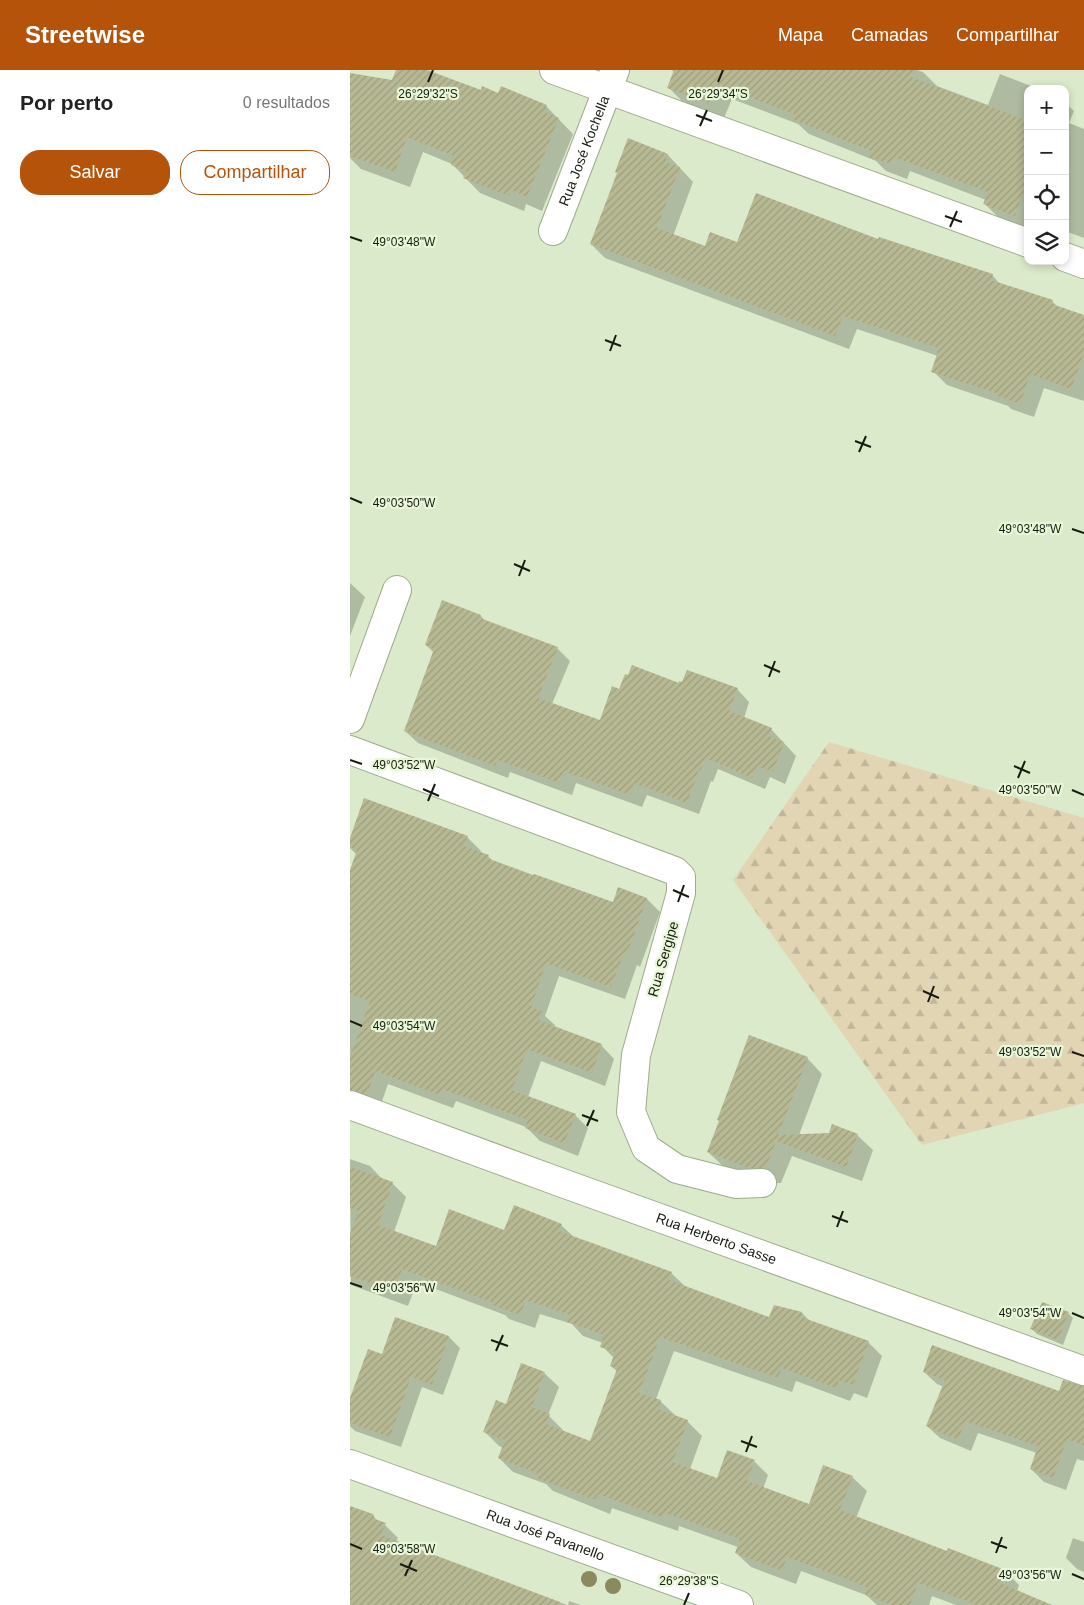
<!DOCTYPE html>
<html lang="pt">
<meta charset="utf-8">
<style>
body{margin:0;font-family:Helvetica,sans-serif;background:#f6f6f6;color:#222}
.controls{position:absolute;right:15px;top:15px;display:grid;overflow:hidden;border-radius:10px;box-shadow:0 2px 8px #0003}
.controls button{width:45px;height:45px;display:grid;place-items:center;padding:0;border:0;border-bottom:1px solid #e0e0e0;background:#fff;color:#222;font:25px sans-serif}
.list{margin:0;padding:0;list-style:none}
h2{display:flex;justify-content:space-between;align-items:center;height:65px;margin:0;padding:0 20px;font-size:21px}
h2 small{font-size:16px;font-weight:400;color:#767676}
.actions{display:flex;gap:10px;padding:15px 20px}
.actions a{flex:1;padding:11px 0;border:1px solid #b45309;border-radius:20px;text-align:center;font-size:18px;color:#b45309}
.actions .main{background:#b45309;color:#fff}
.icon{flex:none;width:28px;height:28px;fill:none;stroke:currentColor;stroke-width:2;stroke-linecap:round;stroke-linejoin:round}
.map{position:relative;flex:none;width:734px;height:1535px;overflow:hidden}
header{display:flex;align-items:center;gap:30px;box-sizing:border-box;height:70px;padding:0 25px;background:#b45309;color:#fff}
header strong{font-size:24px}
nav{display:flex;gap:28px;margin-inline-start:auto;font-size:18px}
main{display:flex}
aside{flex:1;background:#fff}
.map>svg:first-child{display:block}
</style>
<header>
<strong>Streetwise</strong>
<nav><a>Mapa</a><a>Camadas</a><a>Compartilhar</a></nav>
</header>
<main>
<aside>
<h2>Por perto<small>0 resultados</small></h2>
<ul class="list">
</ul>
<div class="actions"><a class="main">Salvar</a><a>Compartilhar</a></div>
</aside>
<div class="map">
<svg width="734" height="1535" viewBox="0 0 734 1535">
<defs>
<pattern id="forest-firs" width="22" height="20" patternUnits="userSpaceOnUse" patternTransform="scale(1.25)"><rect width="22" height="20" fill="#e2d5b3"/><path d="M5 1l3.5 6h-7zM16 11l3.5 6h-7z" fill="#c1b699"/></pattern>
<pattern id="building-hatch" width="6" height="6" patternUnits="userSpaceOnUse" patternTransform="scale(1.25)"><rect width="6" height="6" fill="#b7b993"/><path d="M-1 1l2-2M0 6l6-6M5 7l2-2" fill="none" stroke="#9d9e7e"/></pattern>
</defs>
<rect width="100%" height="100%" fill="#dbeaca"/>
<polygon fill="url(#forest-firs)" points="479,672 734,748 734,1033 572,1075 383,810"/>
<g fill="#0003">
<polygon points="47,0 73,0 132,21 196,36 223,64 192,141 176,134 174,141 130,123 102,94 73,82 60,117 11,99 0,88 0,4 43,12"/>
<polygon points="322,0 567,0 573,2 587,16 638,35 650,4 689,19 678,19 678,160 650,149 635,134 636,130 560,101 557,109 536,101 526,91 459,64 448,54 382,29 374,48 334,33 319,18 324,3"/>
<polygon points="715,33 724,41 719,53 734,59 734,168 715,161"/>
<polygon points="278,70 318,85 343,112 323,166 355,177 388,173 529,170 642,205 651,215 702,231 708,237 734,247 734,331 694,318 684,347 661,339 658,336 597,315 583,301 588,286 507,259 499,279 255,188 241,174 268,104"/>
<polygon points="0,513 15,527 0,566"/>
<polygon points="92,532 131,546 135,551 207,578 220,591 202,634 250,652 269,620 329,614 387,619 399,632 394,648 421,659 446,686 435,714 420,707 415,719 368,699 363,712 361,711 349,744 297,725 292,737 226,713 222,725 160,702 158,708 68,673 55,661 84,583 76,575"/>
<polygon points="117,767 131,781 130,783 138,786 144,792 264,834 269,819 297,829 310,842 290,897 287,895 275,929 209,906 195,946 205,955 204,957 251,975 264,989 255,1016 191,991 178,1027 225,1045 238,1058 228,1086 190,1071 176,1057 106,1031 103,1038 38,1014 30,1037 0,1026 0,804 7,785 0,778 0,771"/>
<polygon points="457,988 472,1004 449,1065 507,1065 523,1080 512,1111 442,1086 431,1113 415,1113 374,1097 358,1082"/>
<polygon points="0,1089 20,1096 33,1110 42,1113 56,1127 44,1162 87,1177 155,1161 211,1155 225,1168 321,1203 336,1217 420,1248 425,1236 452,1243 460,1251 518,1272 532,1286 517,1328 504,1323 500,1331 446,1311 442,1322 324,1281 306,1329 310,1331 325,1345 324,1347 337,1351 352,1366 340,1399 367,1409 404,1391 418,1405 413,1419 459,1436 502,1407 517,1421 506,1448 597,1483 599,1479 655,1501 669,1515 667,1521 701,1535 606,1535 582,1526 579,1535 527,1535 516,1525 451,1501 446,1514 401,1497 386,1483 388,1477 329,1456 328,1461 262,1438 260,1444 203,1421 196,1414 163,1402 149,1388 153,1378 149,1376 135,1362 157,1335 194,1303 209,1317 198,1345 213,1360 212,1362 241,1373 268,1302 261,1296 264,1288 252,1276 253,1273 233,1266 222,1254 190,1244 185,1258 159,1249 155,1245 67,1212 58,1236 1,1215"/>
<polygon points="718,1243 723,1248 713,1275 687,1264 682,1259"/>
<polygon points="99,1267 110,1278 93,1325 72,1317 51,1377 5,1361 0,1356 0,1332 33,1286"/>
<polygon points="574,1302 709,1323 734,1317 734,1391 727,1389 716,1420 694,1412 681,1399 687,1383 628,1363 621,1381 590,1368 577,1356 594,1317 587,1314"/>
<polygon points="0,1437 22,1445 29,1452 35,1455 48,1468 46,1472 217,1535 0,1535"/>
<polygon points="723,1468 734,1472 734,1502 727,1499 716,1488"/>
<polygon points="219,1531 231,1535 218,1535"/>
</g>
<g fill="url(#building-hatch)">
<polygon points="46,0 77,0 131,20 132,16 148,23 151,16 197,35 194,42 209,48 177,127 161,120 159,126 113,108 116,101 101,95 104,86 57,67 45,102 0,86 0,3 42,10"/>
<polygon points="324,0 563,0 561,7 678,51 678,110 665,146 633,134 638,122 544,87 542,94 519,87 521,81 442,49 444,44 366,14 359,33 317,18"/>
<polygon points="278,68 318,84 315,92 330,97 307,158 355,176 360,162 387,172 406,123 528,169 529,167 643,204 641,210 703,230 702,234 734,245 734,283 721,319 680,304 670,334 645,325 646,323 581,302 589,278 493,246 485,266 240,174 267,103 265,102"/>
<polygon points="92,530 131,545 130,548 208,577 188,628 250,650 262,616 269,619 275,604 278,605 282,595 329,613 329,611 332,612 337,600 388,618 379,641 422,658 418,666 434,672 423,702 407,696 402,708 356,688 351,700 349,700 337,733 284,713 280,725 214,701 209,713 148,690 145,696 54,661 84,579 75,575"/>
<polygon points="14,728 118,766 114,776 139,785 137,788 183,805 184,804 263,832 268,817 297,828 277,884 274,883 261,917 196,893 181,937 192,941 188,950 252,974 242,1003 177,979 162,1020 226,1044 214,1073 175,1058 178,1050 92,1019 90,1025 25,1001 17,1025 0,1020 0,986 20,931 0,924 0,800 7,780 0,777 0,768"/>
<polygon points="399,965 458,987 428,1065 479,1063 482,1054 508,1064 496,1097 426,1071 416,1098 398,1098 357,1082 369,1051 367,1050"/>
<polygon points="0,1097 43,1112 28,1155 86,1176 99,1139 154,1160 164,1135 212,1154 209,1161 322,1202 319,1210 419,1247 424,1235 452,1242 451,1247 519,1271 503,1315 489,1310 486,1318 432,1298 428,1308 310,1267 289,1323 311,1330 308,1339 338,1350 323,1392 367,1408 377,1380 405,1390 397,1411 459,1434 473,1395 503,1406 490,1440 597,1481 598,1478 655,1500 650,1513 702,1535 627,1535 568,1513 560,1535 542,1535 515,1525 518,1518 504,1512 437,1487 432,1501 385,1483 390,1469 315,1443 313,1448 248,1424 246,1430 187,1408 189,1404 148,1388 155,1370 133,1362 146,1330 156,1334 171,1293 195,1302 182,1337 200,1344 196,1354 240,1371 267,1299 260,1296 265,1282 250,1277 254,1265 217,1252 220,1245 176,1230 170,1245 143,1235 144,1233 52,1199 44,1222 0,1206 0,1164 8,1141 0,1138"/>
<polygon points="692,1232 719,1242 708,1270 680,1259"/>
<polygon points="45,1247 99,1266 82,1315 61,1307 40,1367 0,1353 0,1328 18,1279 32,1284"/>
<polygon points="582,1275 709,1321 713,1310 734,1316 734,1375 717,1369 703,1408 680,1399 688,1376 615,1351 608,1370 576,1356 595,1310 573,1302"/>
<polygon points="0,1436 23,1444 25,1449 36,1453 31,1465 210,1532 210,1535 0,1535"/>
</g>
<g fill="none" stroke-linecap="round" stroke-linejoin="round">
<g stroke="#9dab8e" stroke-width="30">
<g id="minor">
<polyline points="204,0 678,173"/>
<path id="s1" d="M 203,161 L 265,0"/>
<polyline points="715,187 734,194"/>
<polyline points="0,649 47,520"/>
<polyline points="0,680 325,801 331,807 331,823 286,985 281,1042 296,1078 327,1099 386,1114 412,1113"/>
<path id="s2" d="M 0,1035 L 204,1110 L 734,1301"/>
<path id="s3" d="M 0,1394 L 389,1535"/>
</g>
</g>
<use href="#minor" stroke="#fff" stroke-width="28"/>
</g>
<g fill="#8a8960">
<circle cx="239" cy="1509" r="8"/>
<circle cx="263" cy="1516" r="8"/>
</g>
<path fill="none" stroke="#171c11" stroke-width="2" d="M 78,12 L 83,0M 368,12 L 373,0M 346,45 L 362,51M 350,56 L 357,40M 595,146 L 612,152M 600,157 L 607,141M 0,167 L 12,171M 255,270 L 271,276M 260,281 L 266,265M 505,371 L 521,377M 509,382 L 516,366M 0,428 L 12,433M 722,459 L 734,463M 164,494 L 180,501M 169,506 L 175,490M 414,595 L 430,602M 419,607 L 425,591M 0,690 L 12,694M 664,696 L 680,703M 668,708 L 675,691M 73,719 L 89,726M 722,720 L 734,725M 78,731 L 85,714M 323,820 L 339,827M 328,832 L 334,815M 573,921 L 589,928M 578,932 L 584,916M 0,951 L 12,956M 722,982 L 734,986M 232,1045 L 248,1051M 237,1056 L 244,1040M 482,1146 L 498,1152M 487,1157 L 493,1141M 0,1213 L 12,1217M 722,1243 L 734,1248M 141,1270 L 158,1276M 146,1281 L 153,1265M 391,1371 L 407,1377M 396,1382 L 402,1366M 641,1472 L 657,1478M 0,1474 L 12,1479M 646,1483 L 652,1467M 50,1494 L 67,1501M 722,1504 L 734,1509M 55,1506 L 62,1490M 334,1535 L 339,1523"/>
<g text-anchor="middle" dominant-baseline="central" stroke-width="4.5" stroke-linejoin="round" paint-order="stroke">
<g font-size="14" fill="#171c11" stroke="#e8f7d7">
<text stroke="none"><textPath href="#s1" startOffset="86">Rua José Kochella</textPath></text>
<text transform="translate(313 889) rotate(-74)">Rua Sergipe</text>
<text stroke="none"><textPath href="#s2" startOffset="390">Rua Herberto Sasse</textPath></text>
<text stroke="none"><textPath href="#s3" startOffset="208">Rua José Pavanello</textPath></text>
</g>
</g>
<g font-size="12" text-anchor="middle" fill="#171c11" stroke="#e8f7d7" stroke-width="4.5" stroke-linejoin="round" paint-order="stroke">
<text x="78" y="28">26°29'32"S</text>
<text x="368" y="28">26°29'34"S</text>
<text x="54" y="176">49°03'48"W</text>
<text x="54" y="437">49°03'50"W</text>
<text x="680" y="463">49°03'48"W</text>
<text x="54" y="699">49°03'52"W</text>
<text x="680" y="724">49°03'50"W</text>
<text x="54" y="960">49°03'54"W</text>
<text x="680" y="986">49°03'52"W</text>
<text x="54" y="1222">49°03'56"W</text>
<text x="680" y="1247">49°03'54"W</text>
<text x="54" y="1483">49°03'58"W</text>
<text x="680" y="1509">49°03'56"W</text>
<text x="339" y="1515">26°29'38"S</text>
</g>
</svg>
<div class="controls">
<button>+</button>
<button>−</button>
<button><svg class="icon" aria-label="locate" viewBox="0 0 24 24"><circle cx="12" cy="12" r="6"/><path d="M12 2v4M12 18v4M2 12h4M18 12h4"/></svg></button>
<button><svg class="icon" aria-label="layers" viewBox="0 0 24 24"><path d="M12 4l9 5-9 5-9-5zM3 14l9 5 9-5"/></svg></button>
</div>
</div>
</main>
